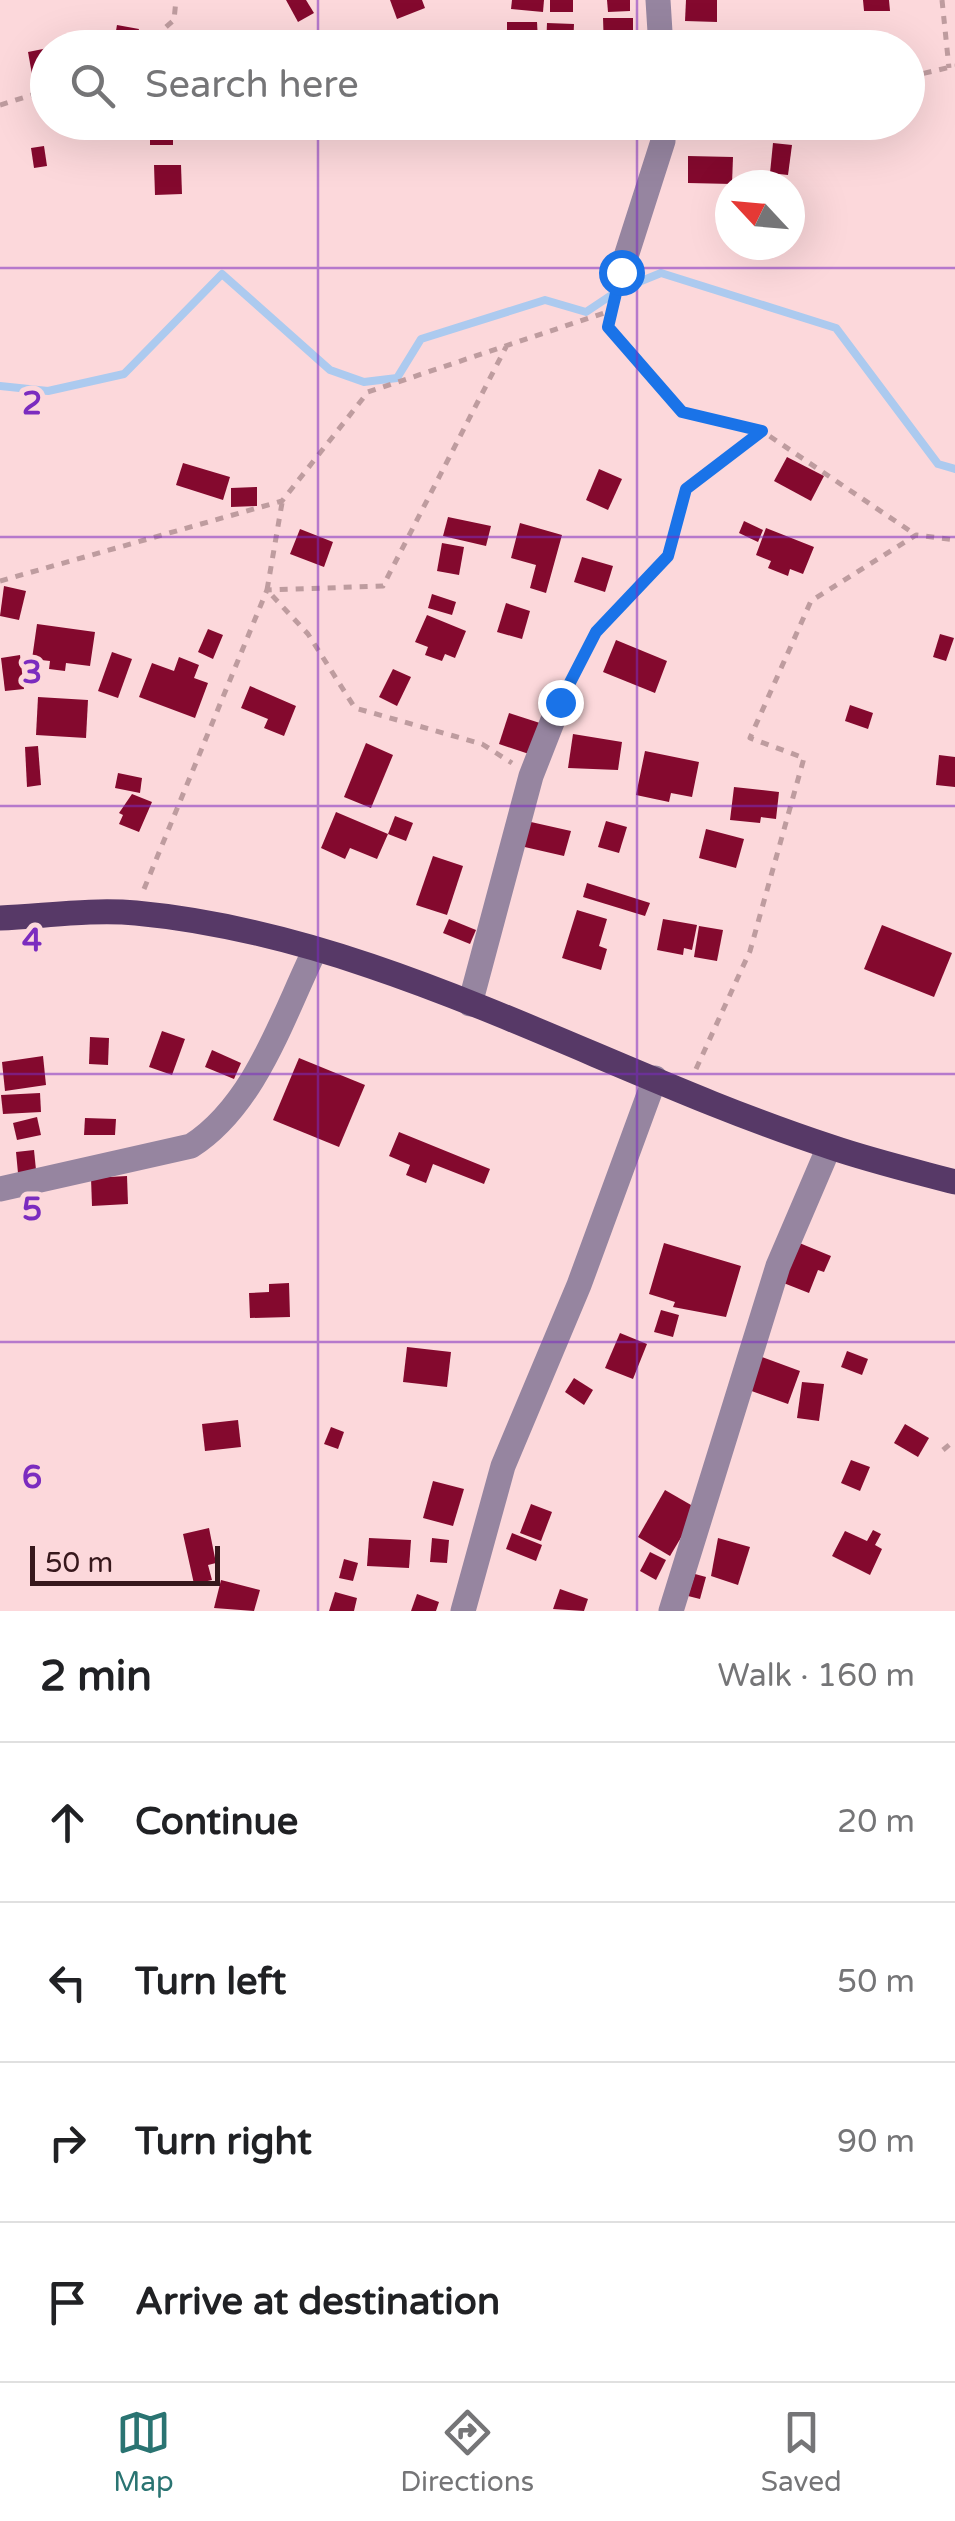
<!DOCTYPE html>
<meta charset="utf-8">
<style>
body{margin:0;font-family:"Varela Round",sans-serif;background:#f2f2f2;color:#202124}
.compass{position:absolute;left:715px;top:170px;width:90px;height:90px;border-radius:50%;background:#fff;box-shadow:0 10px 40px #0002;rotate:296deg}
.scale{position:absolute;left:30px;bottom:25px;width:190px;box-sizing:border-box;padding-left:10px;border:5px solid #37181c;border-top:0;font-size:28px;line-height:35px;white-space:nowrap;color:#37181c;-webkit-text-stroke:8px #fcd8db;paint-order:stroke}
.stop{position:absolute;width:30px;height:30px;margin:-22px;border:8px solid #1a73e8;border-radius:50%;background:#fff}
.stop.end{background:#1a73e8;border-color:#fff;box-shadow:0 2px 10px #0008}
.list{margin:0;padding:0;list-style:none}
h2{display:flex;justify-content:space-between;align-items:center;height:130px;margin:0;padding:0 40px;font-size:42px}
h2 small{font-size:32px;font-weight:400;color:#757577}
.list li{display:grid;grid-template-columns:65px 1fr auto;gap:30px;align-items:center;box-sizing:border-box;height:160px;padding:0 40px;border-top:2px solid #e0e0e0}
.list b{display:block;font-size:38px;white-space:nowrap}
.list em{font-size:32px;font-style:normal;color:#757577}
.icon{flex:none;width:55px;height:55px;fill:none;stroke:currentColor;stroke-width:2;stroke-linecap:round;stroke-linejoin:round}
.map{position:relative;flex:none;width:955px;height:1611px;overflow:hidden}
.search{position:absolute;background:#fff;box-shadow:0 10px 40px #0002;left:30px;right:30px;top:30px;height:110px;display:flex;align-items:center;gap:25px;box-sizing:border-box;padding:0 35px;border-radius:55px;color:#757577;font-size:38px}
.sheet{height:770px;background:#fff}
nav{display:flex;justify-content:space-around;align-items:center;box-sizing:border-box;height:140px;border-top:2px solid #e0e0e0;background:#fff;font-size:28px;color:#757577}
nav a{display:grid;justify-items:center;gap:5px}
nav .on{color:#2a7472}
.map>svg:first-child{display:block}
</style>
<div class="map">
<svg width="955" height="1611" viewBox="0 0 955 1611">
<rect width="100%" height="100%" fill="#fcd8db"/>
<g fill="none" stroke-linecap="round" stroke-linejoin="round">
<polyline stroke="#accaef" stroke-width="8" points="0,386 48,391 124,374 222,274 330,370 364,382 397,378 421,339 545,300 586,312 619,290 661,273 836,328 938,464 955,469"/>
</g>
<g fill="#84092e">
<polygon points="286,0 306,0 314,13 298,22"/>
<polygon points="390,0 422,0 425,8 397,19"/>
<polygon points="512,0 544,0 543,12 511,9"/>
<rect x="550" y="0" width="23" height="12"/>
<polygon points="607,0 630,0 630,11 608,12"/>
<polygon points="686,0 717,0 717,22 685,21"/>
<polygon points="863,0 889,0 890,11 864,11"/>
<polygon points="603,18 633,18 633,48 604,48"/>
<polygon points="507,22 537,22 538,41 507,41"/>
<polygon points="547,23 574,24 573,48 546,48"/>
<polygon points="117,25 139,29 135,46 114,42"/>
<polygon points="48,48 48,77 33,80 28,52"/>
<rect x="150" y="122" width="23" height="23"/>
<polygon points="773,143 792,145 788,175 770,173"/>
<polygon points="44,146 47,166 34,168 31,148"/>
<polygon points="688,156 733,157 732,184 688,183"/>
<polygon points="154,165 181,165 182,194 155,195"/>
<polygon points="787,457 824,476 811,501 774,481"/>
<polygon points="183,463 230,477 223,500 176,485"/>
<polygon points="599,469 622,479 608,510 586,500"/>
<polygon points="257,487 257,506 231,507 231,488"/>
<polygon points="448,517 491,526 486,546 443,536"/>
<polygon points="744,521 763,530 758,542 739,533"/>
<polygon points="520,523 562,535 546,593 530,588 536,565 511,558"/>
<polygon points="766,528 814,547 803,574 790,569 788,576 768,568 771,561 756,555"/>
<polygon points="300,529 333,542 324,567 290,554"/>
<polygon points="442,543 464,547 459,575 437,571"/>
<polygon points="582,557 613,566 605,592 574,582"/>
<polygon points="4,586 26,591 19,620 0,616"/>
<polygon points="432,594 456,602 452,615 428,608"/>
<polygon points="506,603 530,611 522,639 497,632"/>
<polygon points="427,615 466,631 455,658 445,654 442,661 425,655 428,647 415,642"/>
<polygon points="37,624 95,632 90,666 66,663 65,671 49,669 50,661 32,659"/>
<polygon points="208,629 223,635 213,659 198,652"/>
<polygon points="940,634 954,638 946,661 933,657"/>
<polygon points="616,640 667,661 655,693 603,672"/>
<polygon points="112,652 132,659 118,698 98,691"/>
<polygon points="20,655 24,689 5,691 1,658"/>
<polygon points="179,657 199,665 194,678 208,683 195,718 139,697 152,663 174,671"/>
<polygon points="393,669 411,677 397,706 379,697"/>
<polygon points="250,686 296,706 284,736 264,728 268,719 241,708"/>
<polygon points="38,697 88,700 86,738 36,735"/>
<polygon points="850,705 873,713 868,729 845,721"/>
<polygon points="509,713 543,724 532,755 499,744"/>
<polygon points="573,734 622,742 618,770 568,768"/>
<polygon points="366,743 393,755 371,808 344,797"/>
<polygon points="38,746 41,785 27,787 25,747"/>
<polygon points="645,751 699,762 692,797 671,793 669,802 636,795"/>
<polygon points="939,755 955,757 955,787 936,785"/>
<polygon points="118,773 142,778 140,793 115,788"/>
<polygon points="734,787 779,792 776,819 761,817 760,823 730,820"/>
<polygon points="132,794 152,802 139,832 119,824 123,815 119,813"/>
<polygon points="336,812 388,834 377,859 350,848 345,859 321,848"/>
<polygon points="395,816 413,823 406,841 388,834"/>
<polygon points="522,820 571,831 564,856 516,845"/>
<polygon points="606,821 627,827 619,853 598,847"/>
<polygon points="706,829 744,839 736,868 699,858"/>
<polygon points="433,856 463,866 447,915 416,905"/>
<polygon points="587,883 650,903 645,916 583,897"/>
<polygon points="577,910 607,919 599,946 607,949 601,970 562,958"/>
<polygon points="449,919 476,930 470,944 443,933"/>
<polygon points="663,919 697,925 692,950 684,948 683,955 657,950"/>
<polygon points="882,925 952,953 934,997 864,969"/>
<polygon points="699,926 723,930 717,961 694,957"/>
<polygon points="162,1031 185,1039 172,1075 149,1067"/>
<polygon points="90,1037 109,1038 108,1065 89,1064"/>
<polygon points="212,1050 241,1063 234,1079 205,1067"/>
<polygon points="43,1056 46,1085 5,1091 2,1062"/>
<polygon points="299,1058 365,1085 339,1147 273,1120"/>
<polygon points="40,1093 41,1112 3,1114 1,1095"/>
<polygon points="37,1117 41,1135 17,1140 13,1123"/>
<polygon points="85,1118 116,1119 115,1135 84,1135"/>
<polygon points="399,1132 490,1169 484,1184 433,1164 426,1183 406,1175 410,1165 389,1156"/>
<polygon points="34,1150 36,1170 18,1173 16,1152"/>
<polygon points="127,1176 128,1204 92,1206 91,1178"/>
<polygon points="797,1242 831,1256 824,1272 818,1270 809,1293 781,1282"/>
<polygon points="664,1243 741,1266 726,1317 673,1307 675,1302 649,1294"/>
<polygon points="289,1283 290,1317 250,1318 249,1293 269,1292 269,1284"/>
<polygon points="661,1310 679,1315 673,1337 654,1332"/>
<polygon points="620,1333 647,1344 633,1379 605,1368"/>
<polygon points="407,1347 451,1352 447,1387 403,1382"/>
<polygon points="847,1351 868,1359 862,1375 841,1367"/>
<polygon points="759,1356 800,1371 788,1404 746,1389"/>
<polygon points="574,1378 593,1390 584,1405 565,1392"/>
<polygon points="802,1382 824,1384 819,1421 797,1418"/>
<polygon points="238,1420 241,1447 205,1451 202,1424"/>
<polygon points="905,1424 929,1438 918,1457 894,1443"/>
<polygon points="331,1427 344,1432 338,1449 324,1444"/>
<polygon points="851,1460 870,1467 860,1491 841,1483"/>
<polygon points="433,1481 464,1489 453,1526 423,1518"/>
<polygon points="665,1490 698,1509 670,1556 638,1537"/>
<polygon points="531,1504 552,1512 541,1541 520,1533"/>
<polygon points="209,1528 216,1563 208,1565 212,1580 194,1584 183,1534"/>
<polygon points="873,1530 881,1534 875,1545 882,1549 870,1575 832,1556 845,1531 867,1541"/>
<polygon points="512,1533 542,1545 536,1561 506,1549"/>
<polygon points="369,1538 411,1540 409,1568 367,1566"/>
<polygon points="432,1538 449,1540 447,1563 430,1562"/>
<polygon points="718,1538 750,1547 738,1585 711,1576"/>
<polygon points="650,1552 666,1560 656,1580 640,1571"/>
<polygon points="344,1559 358,1563 353,1581 339,1578"/>
<polygon points="695,1574 706,1577 700,1599 688,1596"/>
<polygon points="221,1580 260,1590 254,1611 214,1608"/>
<polygon points="560,1589 588,1599 584,1611 553,1609"/>
<polygon points="335,1592 357,1598 354,1611 329,1611"/>
<polygon points="417,1594 439,1602 436,1611 411,1611"/>
</g>
<g fill="none" stroke-linecap="round" stroke-linejoin="round">
<g stroke="#be9c9f" stroke-width="5" stroke-dasharray="8 8" stroke-linecap="butt">
<polyline points="942,0 949,68"/>
<polyline points="142,48 174,20 176,0"/>
<polyline points="908,77 955,66"/>
<polyline points="0,105 48,90"/>
<polyline points="610,311 608,327 682,413 762,431"/>
<polyline points="282,503 267,590 308,634 355,708 482,744 512,763"/>
<polyline points="0,581 282,501 368,392 610,311 618,293"/>
<polyline points="570,683 596,631 667,556 686,489 762,431 916,535"/>
<polyline points="144,889 267,590 383,586 506,347"/>
<polyline points="696,1069 750,951 804,758 750,738 811,601 916,535 955,540"/>
<polyline points="943,1450 955,1440"/>
</g>
<g stroke="#9685a0" stroke-width="25">
<polyline points="658,0 661,48"/>
<polyline points="621,272 663,141 663,122"/>
<polyline points="470,1004 531,776 560,702"/>
<path d="M 0,1189 L 191,1146 C 255,1105 282,1018 314,952"/>
<polyline points="463,1611 503,1466 579,1285 655,1078"/>
<polyline points="671,1611 778,1266 829,1147"/>
</g>
<path stroke="#573967" stroke-width="25" d="M 0,918 C 45,916 92,909 136,913 C 382,936 601,1072 831,1147 C 872,1161 914,1171 955,1182"/>
</g>
<g fill="none" stroke-linecap="round" stroke-linejoin="round">
<polyline stroke="#1a73e8" stroke-width="12" points="560,702 596,632 668,556 686,489 762,431 682,412 608,327 621,272"/>
</g>
<path fill="none" stroke="#7b2cbf" stroke-width="2.5" stroke-opacity="0.55" d="M 318,0 L 318,48M 637,0 L 637,48M 318,122 L 318,1611M 637,122 L 637,1611M 0,268 L 955,268M 0,537 L 955,537M 0,806 L 955,806M 0,1074 L 955,1074M 0,1342 L 955,1342"/>
<g font-size="32" text-anchor="middle" font-weight="bold" fill="#7b2cbf" stroke="#fcd8db" stroke-width="10" stroke-linejoin="round" paint-order="stroke">
<text x="32" y="414">2</text>
<text x="32" y="683">3</text>
<text x="32" y="951">4</text>
<text x="32" y="1220">5</text>
<text x="32" y="1488">6</text>
</g>
</svg>
<svg class="compass" viewBox="-18 -18 36 36"><path d="M0-13l5 13h-10z" fill="#e53935"/><path d="M0 13l5-13h-10z" fill="#757577"/></svg>
<div class="scale">50 m</div>
<div class="stop" style="left:621px;top:272px"></div>
<div class="stop end" style="left:560px;top:702px"></div>
<div class="search"><svg class="icon" aria-label="search" viewBox="0 0 24 24"><circle cx="10" cy="10" r="6"/><path d="M15 15l6 6"/></svg>Search here</div>
</div>
<section class="sheet">
<h2>2 min<small>Walk · 160 m</small></h2>
<ul class="list">
<li><svg class="icon" aria-label="ahead" viewBox="0 0 24 24"><path d="M12 20V5M6 11l6-6 6 6"/></svg><div><b>Continue</b></div><em>20 m</em></li>
<li><svg class="icon" aria-label="left" viewBox="0 0 24 24"><path d="M17 20v-9H6M10 6l-5 5 5 5"/></svg><div><b>Turn left</b></div><em>50 m</em></li>
<li><svg class="icon" aria-label="right" viewBox="0 0 24 24"><path d="M7 20v-9h11M14 6l5 5-5 5"/></svg><div><b>Turn right</b></div><em>90 m</em></li>
<li><svg class="icon" aria-label="arrive" viewBox="0 0 24 24"><path d="M6 21V4h12l-3 4 3 4H6"/></svg><div><b>Arrive at destination</b></div></li>
</ul>
</section>
<nav>
<a class="on"><svg class="icon" aria-label="map" viewBox="0 0 24 24"><path d="M3 6l6-2 6 2 6-2v14l-6 2-6-2-6 2zM9 4v14M15 6v14"/></svg>Map</a>
<a><svg class="icon" aria-label="directions" viewBox="0 0 24 24"><path d="M12 3l9 9-9 9-9-9zM9 14v-3h6M13 9l2 2-2 2"/></svg>Directions</a>
<a><svg class="icon" aria-label="saved" viewBox="0 0 24 24"><path d="M7 4h10v16l-5-4-5 4z"/></svg>Saved</a>
</nav>
